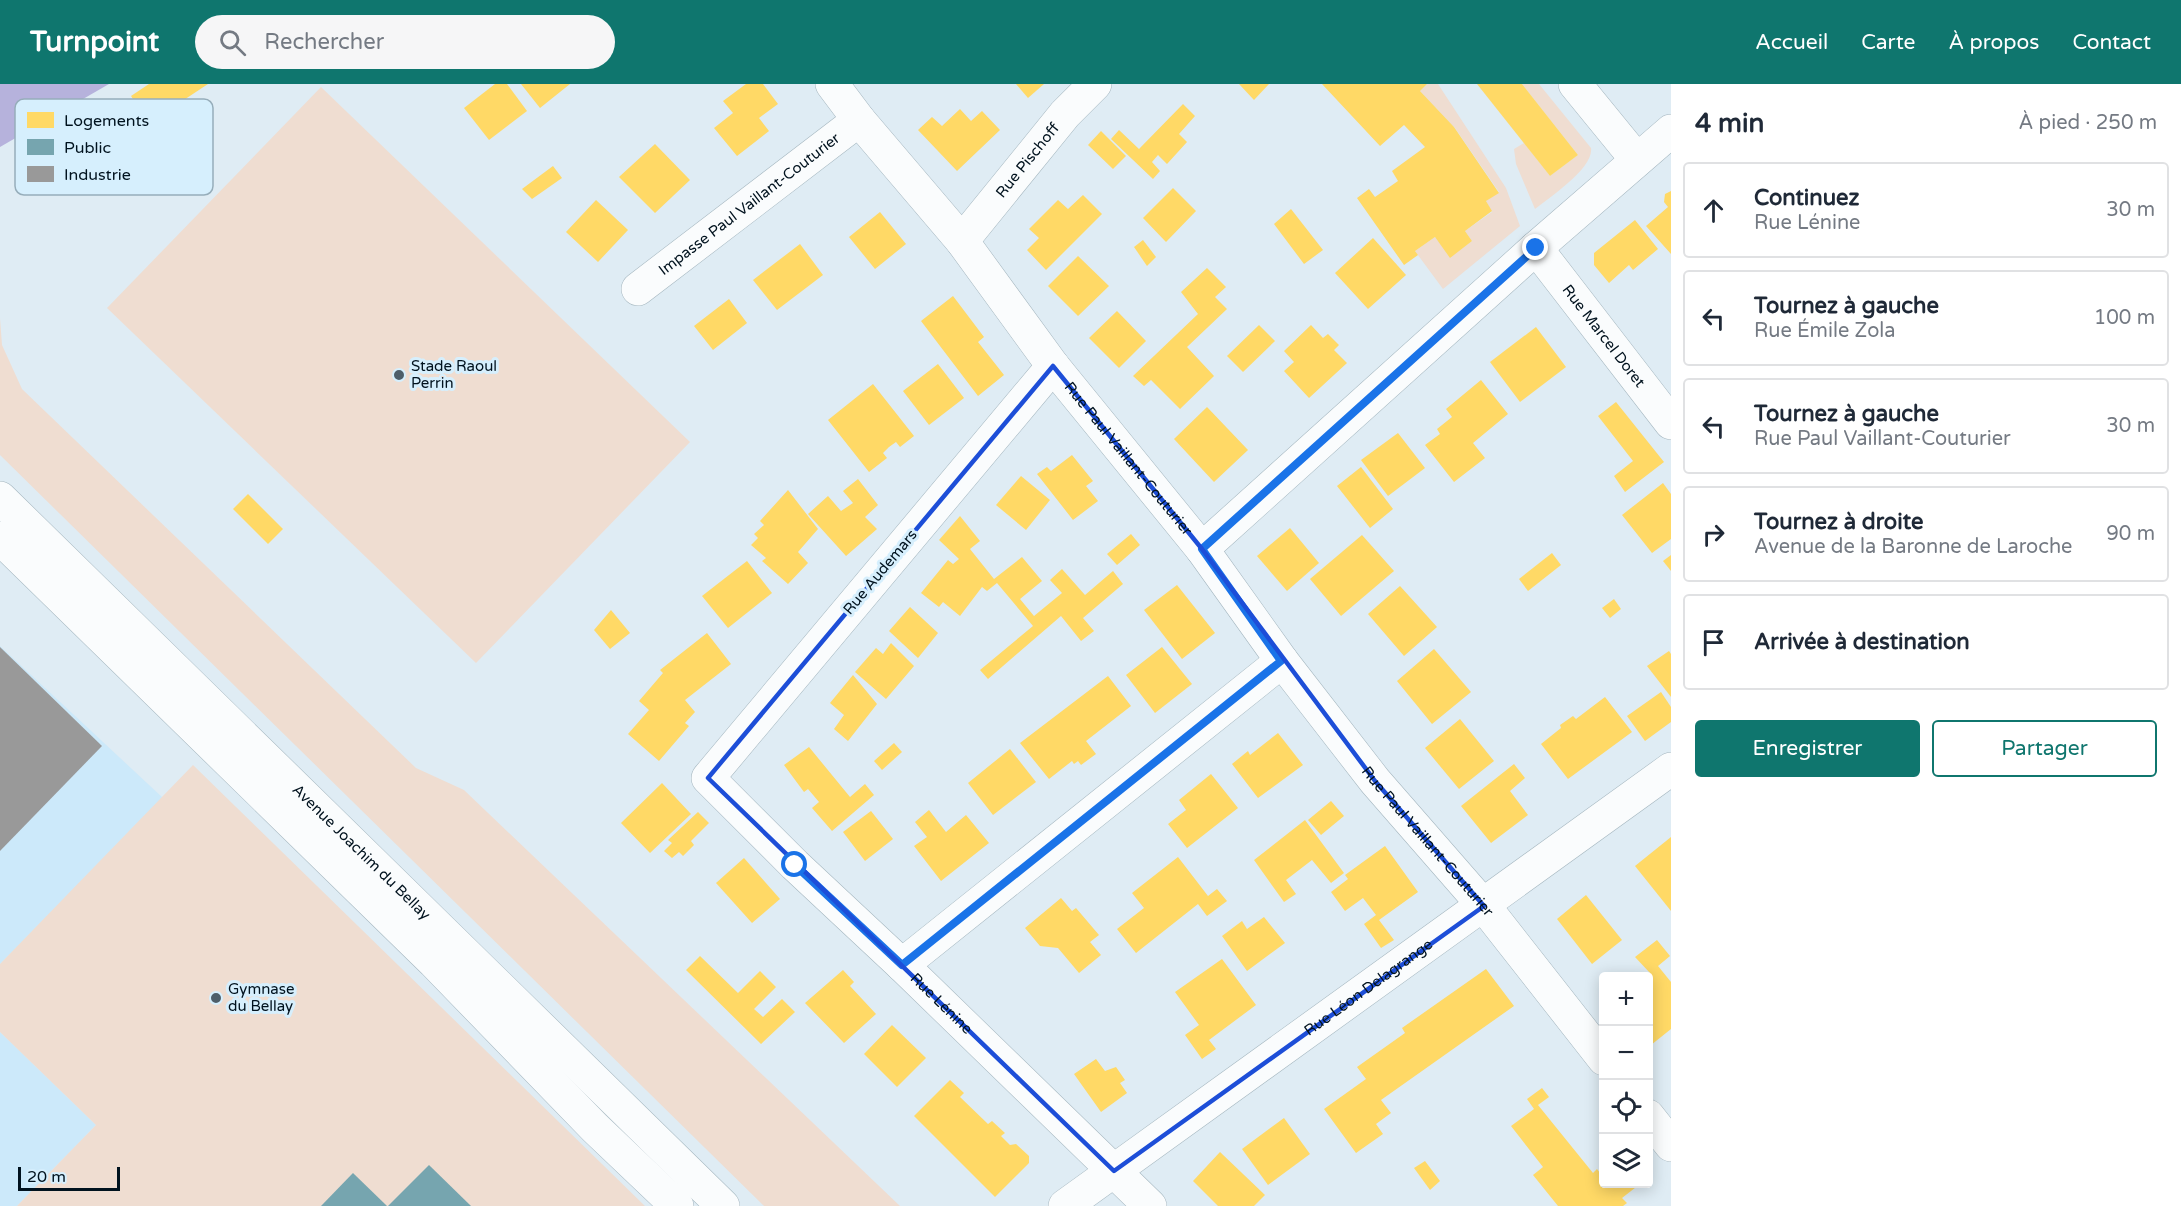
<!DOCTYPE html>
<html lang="fr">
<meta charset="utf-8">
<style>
body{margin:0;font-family:"Varela Round",sans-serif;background:#f6f6f7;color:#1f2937}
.controls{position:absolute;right:18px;bottom:18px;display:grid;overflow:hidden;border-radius:6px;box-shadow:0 3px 15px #0003}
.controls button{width:54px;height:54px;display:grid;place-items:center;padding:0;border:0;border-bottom:2px solid #e0e1e3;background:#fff;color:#1f2937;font:30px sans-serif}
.scale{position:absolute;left:18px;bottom:15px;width:102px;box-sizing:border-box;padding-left:6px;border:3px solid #00121e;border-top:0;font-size:16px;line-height:21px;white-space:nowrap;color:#00121e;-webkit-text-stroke:4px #d6effd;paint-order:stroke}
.stop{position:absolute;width:18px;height:18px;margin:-14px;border:4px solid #1a73e8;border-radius:50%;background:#fff}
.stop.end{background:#1a73e8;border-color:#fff;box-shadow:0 2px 6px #0008}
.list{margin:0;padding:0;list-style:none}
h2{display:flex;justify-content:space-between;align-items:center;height:78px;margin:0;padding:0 24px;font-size:26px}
h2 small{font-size:20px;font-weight:400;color:#747a83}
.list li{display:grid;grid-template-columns:39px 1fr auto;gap:18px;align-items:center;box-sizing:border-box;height:96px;margin:0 12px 12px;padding:0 12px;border:2px solid #e0e1e3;border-radius:6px}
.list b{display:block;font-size:22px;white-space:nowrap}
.list p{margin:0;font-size:20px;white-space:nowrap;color:#747a83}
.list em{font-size:20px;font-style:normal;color:#747a83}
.actions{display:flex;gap:12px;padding:18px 24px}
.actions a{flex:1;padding:14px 0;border:2px solid #0f766e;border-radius:6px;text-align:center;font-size:21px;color:#0f766e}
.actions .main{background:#0f766e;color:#fff}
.icon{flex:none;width:33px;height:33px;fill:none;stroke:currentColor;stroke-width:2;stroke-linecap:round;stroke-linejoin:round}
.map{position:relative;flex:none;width:1671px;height:1122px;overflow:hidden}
header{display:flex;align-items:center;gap:36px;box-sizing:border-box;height:84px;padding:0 30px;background:#0f766e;color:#fff}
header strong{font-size:28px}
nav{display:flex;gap:33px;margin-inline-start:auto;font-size:21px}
.search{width:420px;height:54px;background:#f6f6f7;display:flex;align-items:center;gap:15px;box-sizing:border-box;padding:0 21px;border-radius:33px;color:#747a83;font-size:22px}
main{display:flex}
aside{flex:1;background:#fff}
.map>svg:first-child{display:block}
</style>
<header>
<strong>Turnpoint</strong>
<div class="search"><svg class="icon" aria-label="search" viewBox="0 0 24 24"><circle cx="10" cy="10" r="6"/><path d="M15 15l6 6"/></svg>Rechercher</div>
<nav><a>Accueil</a><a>Carte</a><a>À propos</a><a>Contact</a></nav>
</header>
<main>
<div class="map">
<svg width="1671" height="1122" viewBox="0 0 1671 1122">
<rect width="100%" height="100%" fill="#dfecf4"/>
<g fill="#cce9fa">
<polygon points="0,562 163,714 0,880"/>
<polygon points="0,948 96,1041 17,1122 0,1122"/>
</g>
<g fill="#efddd1">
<polygon points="1427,0 1438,0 1506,104 1520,142 1443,205 1415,167 1435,153 1450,173 1472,157 1465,147 1492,128 1486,117 1499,108 1455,44 1420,7"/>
<path d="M 1522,0 L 1539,0 L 1591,64 C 1594,84 1550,113 1535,125 L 1516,80 L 1514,65 L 1524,59 L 1550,92 L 1578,71 Z"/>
<polygon points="321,3 690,358 476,579 107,224"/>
<polygon points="0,234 2,261 22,305 416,684 464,706 900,1122 764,1122 0,371"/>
<polygon points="193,681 645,1122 17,1122 96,1041 0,948 0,880"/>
</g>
<polygon fill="#b6b2dc" points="0,0 109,0 0,63"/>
<g fill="#ffd966">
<polygon points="149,0 208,0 149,39 131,12"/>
<polygon points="495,0 507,0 527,27 489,56 464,24"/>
<polygon points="521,0 570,0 540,24"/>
<polygon points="746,0 763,0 778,20 759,34 769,47 737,72 714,44 733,29 723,17"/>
<polygon points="1016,0 1044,0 1028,14"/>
<polygon points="1239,0 1269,0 1254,16"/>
<polygon points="1322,0 1427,0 1420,7 1454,43 1499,109 1486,117 1492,127 1465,147 1472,157 1450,174 1435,153 1415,167 1418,171 1404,181 1357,114 1369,105 1375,113 1398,97 1392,87 1425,63 1404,41 1380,62"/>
<polygon points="1477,0 1522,0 1578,71 1550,92"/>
<polygon points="1183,20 1195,32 1179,50 1187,58 1167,80 1158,71 1152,78 1160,87 1153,95 1111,55 1119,46 1139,65"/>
<polygon points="960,25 971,37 982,27 1000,46 957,87 918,46 932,33 942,42"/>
<polygon points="1101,47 1126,72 1113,85 1088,61"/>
<polygon points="655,60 690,96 655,129 619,93"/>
<polygon points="553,82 562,94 532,115 522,105"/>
<polygon points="1173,104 1196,127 1166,158 1143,134"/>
<polygon points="1671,107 1671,170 1646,142 1668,123 1664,118 1665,110"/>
<polygon points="1083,111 1102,130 1046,186 1027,166 1039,154 1029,145 1058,116 1068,125"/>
<polygon points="596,116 628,146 598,178 566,148"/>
<polygon points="1291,125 1323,166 1304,180 1274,140"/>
<polygon points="880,128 906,160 875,185 849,153"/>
<polygon points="1635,136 1658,165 1633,186 1629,181 1609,199 1594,181 1594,169"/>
<polygon points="1373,154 1406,191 1368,225 1335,189"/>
<polygon points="1143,156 1156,173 1147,182 1134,163"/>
<polygon points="800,160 823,191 777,226 753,196"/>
<polygon points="1078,172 1109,202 1078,232 1048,202"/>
<polygon points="1207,184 1226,203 1215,213 1227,225 1187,263 1214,292 1180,325 1151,296 1144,302 1133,292 1198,230 1181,208"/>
<polygon points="953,212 984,253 978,258 1004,291 978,312 921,237"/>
<polygon points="729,215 747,239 713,266 694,242"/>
<polygon points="1117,227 1146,257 1119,284 1089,254"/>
<polygon points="1259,241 1275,257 1243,288 1227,272"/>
<polygon points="1311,241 1323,254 1328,250 1339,261 1334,266 1347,279 1309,314 1284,287 1294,278 1284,267"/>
<polygon points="1536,243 1566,283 1520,318 1490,278"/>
<polygon points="938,280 964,314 929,341 903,307"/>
<polygon points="1481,296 1508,330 1473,359 1485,374 1454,398 1425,361 1440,350 1437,345 1452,333 1446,325"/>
<polygon points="873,300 914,352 900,363 896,358 889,363 883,369 887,374 869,388 828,336"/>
<polygon points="1616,318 1664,378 1625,408 1614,392 1633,377 1598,332"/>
<polygon points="1207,323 1248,366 1214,398 1174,355"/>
<polygon points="1398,349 1425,384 1388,412 1361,376"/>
<polygon points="1072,371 1093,397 1086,402 1098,417 1073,436 1037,390 1047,383 1051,387"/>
<polygon points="1361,383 1393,425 1370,444 1337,402"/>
<polygon points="1021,392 1050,416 1026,446 996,421"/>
<polygon points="858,395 878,421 865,433 877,445 846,472 808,430 828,412 841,427 853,419 843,407"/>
<polygon points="1663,399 1671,410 1671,455 1652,469 1622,431"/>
<polygon points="788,406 818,445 798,468 808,479 788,500 762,477 766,474 751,461 758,454 754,450 764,441 760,437"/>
<polygon points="248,410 283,445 268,460 233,425"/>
<polygon points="960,432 980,457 970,465 994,495 1022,473 1042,497 1020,515 1034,532 1062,509 1050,496 1062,485 1085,511 1113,487 1123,500 1083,534 1094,547 1081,557 1061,532 988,595 980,586 1033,542 997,499 987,507 982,503 960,532 943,518 939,523 921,509 948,476 953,480 959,475 939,456"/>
<polygon points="1290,444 1319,479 1287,507 1257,472"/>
<polygon points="1131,450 1140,461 1117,481 1107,470"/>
<polygon points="1362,451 1394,487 1341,532 1310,495"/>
<polygon points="1552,469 1561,481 1528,507 1519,495"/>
<polygon points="1671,471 1671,487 1663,477"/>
<polygon points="747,477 772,509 728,544 702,512"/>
<polygon points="1177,501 1215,549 1182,575 1144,526"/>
<polygon points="1400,502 1437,543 1404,572 1368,530"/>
<polygon points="1614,515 1621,525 1610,534 1602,524"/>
<polygon points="910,523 938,549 918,574 889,547"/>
<polygon points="611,526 630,549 610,565 594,546"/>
<polygon points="707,549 731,580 685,616 695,628 685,639 689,642 659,677 628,650 649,626 639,617 663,589 660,586"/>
<polygon points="891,559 914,582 886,615 855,588 876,564 883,570"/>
<polygon points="1162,563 1192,600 1155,629 1126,591"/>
<polygon points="1434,565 1471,608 1432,640 1397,597"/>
<polygon points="1669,567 1671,570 1671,613 1647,582"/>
<polygon points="853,591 877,620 848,657 834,645 844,631 830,619"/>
<polygon points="1108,592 1131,622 1086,657 1096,670 1081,681 1078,677 1074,680 1072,677 1049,695 1020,659"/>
<polygon points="1661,608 1671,623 1671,638 1645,657 1627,632"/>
<polygon points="1605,613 1632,648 1568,695 1541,660 1561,644 1560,641 1573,632 1576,635"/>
<polygon points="1460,635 1494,677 1459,705 1425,664"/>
<polygon points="1278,649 1303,681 1258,714 1232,680 1248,667 1250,671"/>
<polygon points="894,659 902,668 882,686 874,677"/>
<polygon points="809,663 850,713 865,700 874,711 832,747 812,724 819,718 808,705 804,708 784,681"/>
<polygon points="1010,665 1036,698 993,731 968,699"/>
<polygon points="1514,680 1525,694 1510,707 1528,731 1491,759 1461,722"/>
<polygon points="1211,690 1238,724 1187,764 1168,740 1186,726 1179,716"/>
<polygon points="662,699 691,730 650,769 621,739"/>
<polygon points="1331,717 1344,732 1321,751 1308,736"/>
<polygon points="929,726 946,748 966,731 989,759 941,797 914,762 927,753 915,738"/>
<polygon points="871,727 893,755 865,777 843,748"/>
<polygon points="698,728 709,739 691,757 694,761 683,772 679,768 672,774 664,767 672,759 668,756"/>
<polygon points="1305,736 1344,789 1331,799 1312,776 1286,796 1296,810 1284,818 1254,776"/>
<polygon points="1671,753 1671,827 1635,782"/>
<polygon points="1385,762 1418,808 1379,836 1394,856 1381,864 1364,840 1376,831 1363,814 1345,827 1331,808 1348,795 1345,791"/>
<polygon points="1178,773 1208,812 1217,805 1227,817 1207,832 1198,820 1136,869 1117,845 1144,824 1132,809"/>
<polygon points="744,774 780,815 752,839 716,799"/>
<polygon points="1586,811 1622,856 1592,880 1557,835"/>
<polygon points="1061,814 1072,827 1076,824 1099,851 1090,858 1101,871 1079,889 1058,864 1040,862 1025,844"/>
<polygon points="1264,833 1285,859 1247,887 1222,852 1242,837 1247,845"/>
<polygon points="1657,856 1670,872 1658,882 1671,898 1671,945 1651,961 1648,958 1648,892 1645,892 1650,889 1635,873"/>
<polygon points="700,872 738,909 760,887 776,903 754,925 763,933 782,915 795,928 761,960 686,886"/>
<polygon points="1222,875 1256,921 1209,956 1216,965 1202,975 1185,951 1199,941 1175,908"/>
<polygon points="1486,885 1514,922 1381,1016 1391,1029 1376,1040 1383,1050 1356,1069 1324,1025 1366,995 1357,983 1405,949 1402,944"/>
<polygon points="843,886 854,898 850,902 876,930 844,959 805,919"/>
<polygon points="892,941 926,974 897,1003 864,970"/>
<polygon points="1096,975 1105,987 1116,983 1125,996 1120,999 1127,1009 1101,1028 1074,990"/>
<polygon points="950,996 964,1009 960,1013 988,1040 992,1037 1005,1049 1001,1052 1010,1061 1016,1060 1029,1072 1029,1079 995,1113 914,1032"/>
<polygon points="1542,1004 1549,1013 1538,1021 1593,1089 1597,1085 1604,1094 1604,1100 1640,1100 1622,1114 1627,1119 1623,1122 1558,1122 1533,1091 1543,1083 1511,1042 1534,1025 1527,1015"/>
<polygon points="1284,1034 1310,1070 1268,1101 1242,1065"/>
<polygon points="1220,1068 1265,1111 1254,1122 1218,1122 1193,1097"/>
<polygon points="1425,1077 1440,1097 1430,1106 1414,1084"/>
</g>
<g fill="#76a5af">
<polygon points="429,1081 471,1122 388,1122"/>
<polygon points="353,1089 387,1122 321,1122"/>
</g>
<polygon fill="#999" points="0,563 102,662 0,767"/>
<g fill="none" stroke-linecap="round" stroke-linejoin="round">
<g stroke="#a4b6bf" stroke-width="34">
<g id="minor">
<path id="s1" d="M 832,0 L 859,36 L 962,157 L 1053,282 L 1202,465 L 1282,577 L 1375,697 L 1484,822 L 1604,975"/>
<polyline points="1575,0 1637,76"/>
<path id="s2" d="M 962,157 L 1065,30 L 1095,0"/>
<path id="s3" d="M 1536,164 L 1671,339"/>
<path id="s4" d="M 638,205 L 859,36"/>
<path id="s5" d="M 1053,282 L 708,694 L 795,781 L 902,881 L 1150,1122"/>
<polyline points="1202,465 1536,164 1671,47"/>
<polyline points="902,881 1282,577"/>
<polyline points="1648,1032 1671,1061"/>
<path id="s6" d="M 1065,1122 L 1671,685"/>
</g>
</g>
<g stroke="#a4b6bf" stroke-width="34">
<g id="tertiary">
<path id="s7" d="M 0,414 L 723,1122"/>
<polyline points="0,454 434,878 595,1044 677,1122"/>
</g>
</g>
<use href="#minor" stroke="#fafcfd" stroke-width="33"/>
<use href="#tertiary" stroke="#fafcfd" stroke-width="33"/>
</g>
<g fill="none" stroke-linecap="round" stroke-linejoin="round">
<polyline stroke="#1a73e8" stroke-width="8" points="795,781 902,881 1281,577 1202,465 1536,164"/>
</g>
<path fill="none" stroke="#1d4ed8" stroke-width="4.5" stroke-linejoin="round" d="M 1053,282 L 1202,465 L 1375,697 L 1484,822 L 1114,1087 L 708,694 Z"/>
<g fill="#4e5e69" stroke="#d6effd" stroke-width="2">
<circle cx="399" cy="291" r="6"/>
<circle cx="216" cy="914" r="6"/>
</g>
<g text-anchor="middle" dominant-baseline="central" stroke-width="6" stroke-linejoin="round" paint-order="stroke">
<g font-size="15" fill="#00121e" stroke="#d6effd">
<text stroke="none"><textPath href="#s2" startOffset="104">Rue Pischoff</textPath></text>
<text stroke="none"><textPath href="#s4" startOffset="140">Impasse Paul Vaillant-Couturier</textPath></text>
<text stroke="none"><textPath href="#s3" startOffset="111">Rue Marcel Doret</textPath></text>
<text stroke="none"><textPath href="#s1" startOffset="478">Rue Paul Vaillant-Couturier</textPath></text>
<text transform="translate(880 488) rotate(-50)">Rue Audemars</text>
<text stroke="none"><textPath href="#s1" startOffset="964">Rue Paul Vaillant-Couturier</textPath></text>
<text stroke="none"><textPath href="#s7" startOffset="506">Avenue Joachim du Bellay</textPath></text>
<text stroke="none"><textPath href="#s6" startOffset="374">Rue Léon Delagrange</textPath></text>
<text stroke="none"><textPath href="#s5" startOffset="862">Rue Lénine</textPath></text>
</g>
<g font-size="15" fill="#00121e" stroke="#d6effd" text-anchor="start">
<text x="411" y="282">Stade Raoul<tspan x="411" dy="17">Perrin</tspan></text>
<text x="228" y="905">Gymnase<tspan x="228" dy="17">du Bellay</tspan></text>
</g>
</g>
<rect x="15" y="15" width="198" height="96" rx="9" fill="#d6effd" stroke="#96adba" stroke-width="1.5"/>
<rect x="27" y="28" width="27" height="16" fill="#ffd966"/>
<rect x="27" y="55" width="27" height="16" fill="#76a5af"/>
<rect x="27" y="82" width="27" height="16" fill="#999"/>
<g font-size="16" fill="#00121e">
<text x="64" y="42">Logements</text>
<text x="64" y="69">Public</text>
<text x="64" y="96">Industrie</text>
</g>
</svg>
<div class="controls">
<button>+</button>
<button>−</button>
<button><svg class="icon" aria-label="locate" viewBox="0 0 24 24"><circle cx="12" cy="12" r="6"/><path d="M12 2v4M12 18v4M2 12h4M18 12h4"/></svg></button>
<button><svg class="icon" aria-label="layers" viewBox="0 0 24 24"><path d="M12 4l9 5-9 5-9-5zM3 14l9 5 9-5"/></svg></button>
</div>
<div class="scale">20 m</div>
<div class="stop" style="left:795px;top:781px"></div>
<div class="stop end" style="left:1536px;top:164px"></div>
</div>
<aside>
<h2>4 min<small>À pied · 250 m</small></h2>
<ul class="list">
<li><svg class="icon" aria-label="ahead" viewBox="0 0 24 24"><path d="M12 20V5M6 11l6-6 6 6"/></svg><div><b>Continuez</b><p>Rue Lénine</p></div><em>30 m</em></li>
<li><svg class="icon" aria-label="left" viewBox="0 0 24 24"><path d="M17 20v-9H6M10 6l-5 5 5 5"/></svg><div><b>Tournez à gauche</b><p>Rue Émile Zola</p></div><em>100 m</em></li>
<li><svg class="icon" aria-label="left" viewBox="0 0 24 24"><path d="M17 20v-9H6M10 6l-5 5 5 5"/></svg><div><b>Tournez à gauche</b><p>Rue Paul Vaillant-Couturier</p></div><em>30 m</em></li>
<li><svg class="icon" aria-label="right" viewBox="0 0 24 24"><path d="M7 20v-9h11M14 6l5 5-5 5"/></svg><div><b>Tournez à droite</b><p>Avenue de la Baronne de Laroche</p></div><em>90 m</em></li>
<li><svg class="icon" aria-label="arrive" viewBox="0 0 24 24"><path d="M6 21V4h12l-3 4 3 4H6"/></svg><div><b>Arrivée à destination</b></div></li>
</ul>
<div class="actions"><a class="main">Enregistrer</a><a>Partager</a></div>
</aside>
</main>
